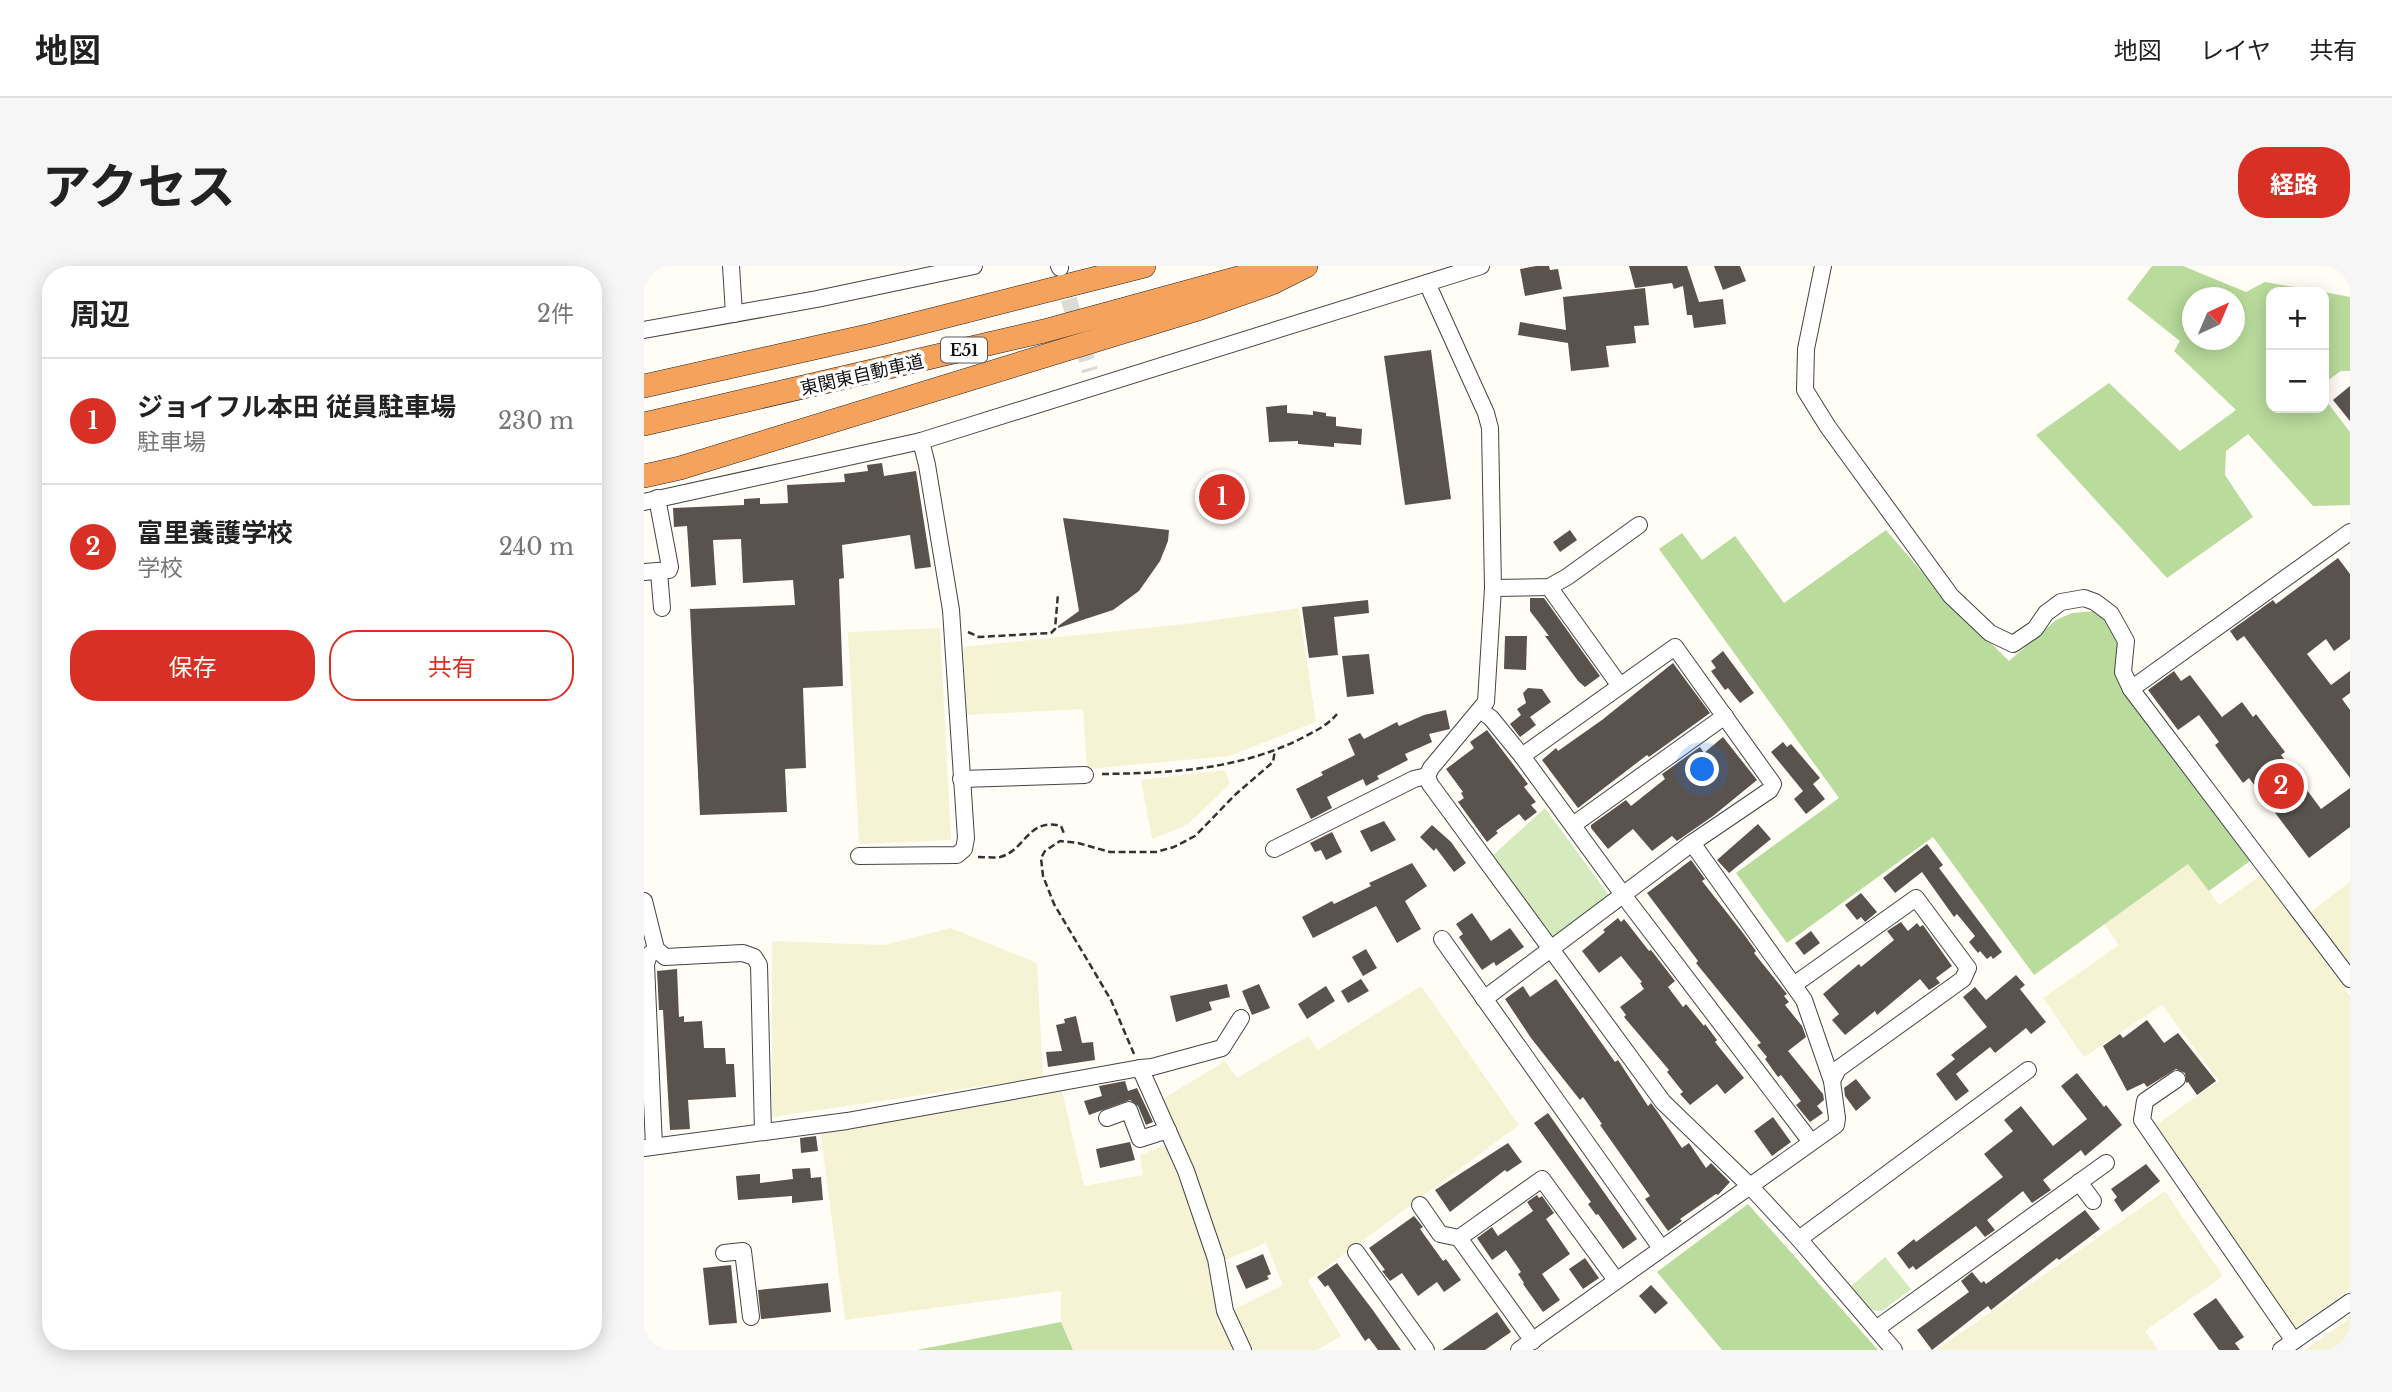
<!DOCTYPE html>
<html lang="ja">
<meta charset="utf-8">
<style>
body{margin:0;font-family:"Libre Baskerville","Noto Sans JP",serif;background:#f6f6f6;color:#222}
.controls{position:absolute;right:21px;top:21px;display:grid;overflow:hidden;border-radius:14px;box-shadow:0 4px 18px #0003}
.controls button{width:63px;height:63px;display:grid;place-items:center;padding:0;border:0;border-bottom:2px solid #e0e0e0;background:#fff;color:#222;font:35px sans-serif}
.compass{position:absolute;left:1538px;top:21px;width:63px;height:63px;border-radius:50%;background:#fff;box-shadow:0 4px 18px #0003;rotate:44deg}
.you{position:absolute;left:1059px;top:504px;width:24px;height:24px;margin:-18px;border:5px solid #fff;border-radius:50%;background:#1a73e8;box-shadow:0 0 0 10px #1a73e833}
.badge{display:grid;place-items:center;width:46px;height:46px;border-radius:50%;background:#d93025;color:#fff;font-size:23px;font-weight:700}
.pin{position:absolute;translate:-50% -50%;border:4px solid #fff;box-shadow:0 2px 7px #0006}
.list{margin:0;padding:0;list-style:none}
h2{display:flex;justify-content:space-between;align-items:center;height:91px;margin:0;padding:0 28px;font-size:30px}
h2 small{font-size:23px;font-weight:400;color:#767676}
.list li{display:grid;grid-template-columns:46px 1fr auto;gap:21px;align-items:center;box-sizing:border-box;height:126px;padding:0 28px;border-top:2px solid #e0e0e0}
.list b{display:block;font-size:26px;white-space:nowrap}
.list p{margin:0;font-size:23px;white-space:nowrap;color:#767676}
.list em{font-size:23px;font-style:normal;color:#767676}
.actions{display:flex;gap:14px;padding:21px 28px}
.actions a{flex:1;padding:16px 0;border:2px solid #d93025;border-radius:28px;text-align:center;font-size:24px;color:#d93025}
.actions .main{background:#d93025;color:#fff}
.map{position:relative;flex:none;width:1706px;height:1084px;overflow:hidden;border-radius:28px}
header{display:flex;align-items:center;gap:42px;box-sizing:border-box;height:98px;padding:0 35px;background:#fff;border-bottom:2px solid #e0e0e0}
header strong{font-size:33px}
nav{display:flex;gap:38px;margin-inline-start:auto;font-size:24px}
.intro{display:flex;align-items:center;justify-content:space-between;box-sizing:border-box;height:168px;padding:0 42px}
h1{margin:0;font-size:49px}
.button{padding:18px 32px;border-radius:28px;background:#d93025;color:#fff;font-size:24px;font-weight:700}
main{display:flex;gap:42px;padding:0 42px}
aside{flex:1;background:#fff;border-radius:28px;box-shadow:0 4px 18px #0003}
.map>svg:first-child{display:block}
</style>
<header>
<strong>地図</strong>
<nav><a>地図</a><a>レイヤ</a><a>共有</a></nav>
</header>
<div class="intro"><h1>アクセス</h1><a class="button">経路</a></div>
<main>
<aside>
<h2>周辺<small>2件</small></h2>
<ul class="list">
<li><span class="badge">1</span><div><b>ジョイフル本田 従員駐車場</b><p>駐車場</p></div><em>230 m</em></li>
<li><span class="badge">2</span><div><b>富里養護学校</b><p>学校</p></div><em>240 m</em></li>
</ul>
<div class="actions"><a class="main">保存</a><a>共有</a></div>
</aside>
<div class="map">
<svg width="1706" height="1084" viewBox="0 0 1706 1084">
<rect width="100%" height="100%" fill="#fffdf5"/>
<g fill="#f6f3d4">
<polygon points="655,342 672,456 585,490 443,503 439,443 323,449 319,381 550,357"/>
<polygon points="296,362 307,574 215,578 204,366"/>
<polygon points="581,504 586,518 543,559 508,573 497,514"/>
<polygon points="1545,597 1575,639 1617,609 1706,730 1706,1023 1649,1064 1509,861 1575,815 1518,739 1440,791 1399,732 1475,679 1460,658"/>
<polygon points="1706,616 1706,701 1665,647"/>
<polygon points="307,662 393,697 399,811 128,851 128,675 240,679"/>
<polygon points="777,720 875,859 664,1015 697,1070 673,1084 608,1084 589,1044 639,1019 622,977 582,994 517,834 581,795 593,812 664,770 674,784"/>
<polygon points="418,824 440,920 499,909 496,889 522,879 564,989 594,1084 429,1084 417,1056 417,1025 201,1054 176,863"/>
<polygon points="1521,925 1579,1010 1501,1065 1514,1084 1292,1084"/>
<polygon points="1706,1052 1706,1084 1661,1084"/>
</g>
<g fill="#d5ebbd">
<polygon points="901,542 964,628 964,634 912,674 848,590"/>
<polygon points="1241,991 1267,1023 1238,1045 1225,1044 1206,1021"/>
</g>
<g fill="#b9dc9c" fill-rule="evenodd">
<path d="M 1508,0 L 1539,0 L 1602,26 L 1621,16 L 1680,26 L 1627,26 L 1627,142 L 1680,142 L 1680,132 L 1706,166 L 1706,239 L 1669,240 L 1604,168 L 1582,185 L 1581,209 L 1609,251 L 1523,312 L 1392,169 L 1465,117 L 1536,185 L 1592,144 L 1530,85 L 1536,75 L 1483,33 ZM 1548,32 L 1590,32 L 1590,74 L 1548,74 Z"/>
<polygon points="1680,26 1706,31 1706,105 1697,105 1680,117"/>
<polygon points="1242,264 1297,328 1365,395 1412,354 1428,347 1452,345 1463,351 1477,377 1474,410 1610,592 1565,625 1544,598 1390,709 1289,571 1143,677 1092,607 1195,532 1015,283 1038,267 1058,294 1091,270 1140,337"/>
<polygon points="1104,938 1234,1084 1078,1084 1013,1006"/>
<polygon points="417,1056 429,1084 273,1084"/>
</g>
<g fill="#5a524d">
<polygon points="892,0 905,0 906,4 914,3 918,23 881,30 876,3"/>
<polygon points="985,0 1043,0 1055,36 1079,33 1082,58 1050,62 1048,49 1043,49 1039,20 1030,23 1028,17 991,22"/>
<polygon points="1070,0 1096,0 1102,15 1079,24"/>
<polygon points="1001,22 1005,59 990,60 992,77 962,80 965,101 927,105 924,77 874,69 876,56 922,64 919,31"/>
<polygon points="787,84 807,233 761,239 740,90"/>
<polygon points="1706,120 1706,155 1689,134"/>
<polygon points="643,139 643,147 669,149 669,145 682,147 682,150 692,151 692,160 718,163 717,179 690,177 690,181 654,178 654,175 625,176 622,141"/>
<polygon points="238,197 240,210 272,205 287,301 271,303 266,269 198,279 200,312 195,313 199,420 159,422 162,502 141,503 143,546 56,549 46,343 151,339 149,314 99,317 97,273 69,274 72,319 47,321 43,260 30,261 29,242 100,239 100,233 116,232 116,238 144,237 143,219 201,216 200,208 224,205 223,199"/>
<polygon points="419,252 525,264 524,275 516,295 495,325 469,344 414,362 414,360 435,345"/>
<polygon points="926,264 933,274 916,286 909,276"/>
<polygon points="1694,292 1706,308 1706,373 1690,385 1682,373 1663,388 1687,419 1706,405 1706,427 1698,433 1706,444 1706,512 1600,370 1593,375 1586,365 1629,334 1632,338"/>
<polygon points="886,332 900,332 956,410 941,421 934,415 901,370 905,370 886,345"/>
<polygon points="724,334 725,347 690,351 694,389 665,392 658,341"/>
<polygon points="861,370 883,370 882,404 860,403"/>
<polygon points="1079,385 1110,427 1096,437 1084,422 1081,424 1067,405 1072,402 1067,395"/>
<polygon points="725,388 730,428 703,431 698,390"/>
<polygon points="1029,397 1066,447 1005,491 1003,489 934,542 898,494 912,482 914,485 958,454"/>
<polygon points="1530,405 1537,415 1546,409 1578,451 1598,436 1609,451 1612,448 1641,486 1637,489 1677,543 1706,522 1706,561 1665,592 1605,512 1599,517 1571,479 1575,476 1555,449 1534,464 1504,424"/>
<polygon points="884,422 898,423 907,436 886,451 892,459 876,471 866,458 877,449 873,443 882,437 879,427"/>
<polygon points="802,444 806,463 785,468 788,476 761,488 764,494 733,510 735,513 722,520 719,513 683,531 688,542 667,553 652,523 679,509 677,506 711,489 704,473 716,467 720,473 753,456 755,460 780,449"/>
<polygon points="843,464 884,518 880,521 892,536 887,539 893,546 881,555 875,548 852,565 854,567 843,576 814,536 820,532 817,527 819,526 802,503 830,482 826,476"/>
<polygon points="1079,471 1113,514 1069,550 1033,575 1028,570 1008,585 989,563 964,583 947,562 947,559 982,534 987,540 1021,513 1018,508 1056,481 1060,487"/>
<polygon points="1139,476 1143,481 1147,478 1176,512 1169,518 1181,533 1162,548 1150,533 1159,525 1127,486"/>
<polygon points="740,555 752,574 727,586 716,565"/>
<polygon points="1114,558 1127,573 1085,607 1073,594"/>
<polygon points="788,559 807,576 822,597 810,606 792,582 790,585 776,571"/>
<polygon points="688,566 698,586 682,594 677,584 671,586 666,577"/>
<polygon points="1283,578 1299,599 1295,602 1358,686 1349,693 1347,690 1343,693 1336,685 1334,687 1325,676 1331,670 1313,648 1310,651 1278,606 1251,627 1239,612"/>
<polygon points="1047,594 1061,613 1058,615 1099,667 1112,685 1110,687 1143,728 1140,730 1145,736 1141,739 1158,760 1162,771 1144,785 1179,828 1180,834 1173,840 1179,847 1166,856 1152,839 1157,835 1137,809 1134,811 1121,793 1123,791 1113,779 1117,777 1052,697 1054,695 1003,627"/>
<polygon points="768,597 783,620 761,635 777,663 753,677 732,640 669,672 658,651 688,635 690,638 727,620 725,617"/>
<polygon points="1217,627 1233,646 1221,656 1217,651 1213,654 1201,639"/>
<polygon points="828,647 847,675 866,662 880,681 852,700 850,696 838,704 815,671 819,668 812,658"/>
<polygon points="974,652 977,656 980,653 1005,685 1007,684 1031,715 1024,721 1039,741 1042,738 1060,760 1061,758 1073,774 1071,776 1100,812 1081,828 1073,818 1046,839 1036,828 1039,826 1023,806 1025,804 980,751 982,749 976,741 1000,723 996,717 998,716 977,690 955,707 938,685 961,666 959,664"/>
<polygon points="1257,656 1264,665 1273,657 1276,661 1279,659 1308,700 1292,712 1296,717 1285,724 1276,713 1233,749 1231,745 1201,769 1188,754 1195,748 1179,728 1215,698 1217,701 1250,674 1243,665"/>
<polygon points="1167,665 1176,677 1160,689 1151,677"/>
<polygon points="722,683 733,702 719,710 708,691"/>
<polygon points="33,703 35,751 40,750 40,756 58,755 60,782 81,782 82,798 90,798 92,831 44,834 46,863 26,864 19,744 15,744 13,705"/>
<polygon points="1372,709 1381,719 1376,723 1402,756 1387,768 1382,762 1351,787 1346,781 1312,808 1325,825 1312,835 1292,808 1311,793 1307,789 1343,761 1319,731 1331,721 1342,734"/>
<polygon points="717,713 725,725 704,737 697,725"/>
<polygon points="912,713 971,796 974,794 1004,840 1007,837 1013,845 1038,882 1045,877 1062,902 1067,897 1086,916 1074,929 1072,928 1036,953 1038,955 1024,965 1001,933 1006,930 956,859 958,858 939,831 936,834 887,772 861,733 879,720 886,731"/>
<polygon points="583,718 586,731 565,736 568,744 532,756 526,730"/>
<polygon points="615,718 626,742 608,749 598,725"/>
<polygon points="682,720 691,735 663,753 654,738"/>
<polygon points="432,750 438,777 449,776 451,794 404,801 402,786 418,785 412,759 421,757 420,753"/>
<polygon points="1503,754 1520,777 1534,767 1572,815 1553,829 1544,816 1542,817 1541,807 1532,803 1503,821 1500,817 1483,825 1459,780 1476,768 1479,772"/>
<polygon points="1433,807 1460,841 1462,839 1478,859 1441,890 1437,884 1399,914 1407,924 1388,937 1379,925 1343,954 1351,964 1341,971 1332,960 1272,1004 1269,1000 1265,1003 1253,987 1270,973 1272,976 1359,911 1340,888 1369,865 1360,854 1377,840 1409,880 1443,853 1417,820"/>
<polygon points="1212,813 1227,832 1212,845 1201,830 1200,822"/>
<polygon points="481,815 484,825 493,822 509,856 502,859 494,840 486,834 445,849 440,835 458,830 455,820"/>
<polygon points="904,847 993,973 979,983 954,948 952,949 944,938 947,936 890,857"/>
<polygon points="1129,851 1147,876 1128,890 1110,865"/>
<polygon points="172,870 174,885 157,887 156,872"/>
<polygon points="486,876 491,894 456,902 452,883"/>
<polygon points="864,877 878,896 863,906 861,904 806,946 791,924"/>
<polygon points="1502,898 1516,915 1478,946 1470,934 1473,931 1467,923"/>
<polygon points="166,902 167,912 177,911 179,934 148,937 148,930 94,934 92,910 116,908 116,917 149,913 148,903"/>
<polygon points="893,929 895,932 898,930 910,947 902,953 926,988 898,1008 916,1034 899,1046 879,1018 880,1017 874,1008 877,1006 862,984 848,994 833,972 848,961 854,970 889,945 883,936"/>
<polygon points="1441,944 1456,963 1415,994 1413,992 1347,1044 1344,1040 1288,1084 1273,1064 1325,1026 1317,1015 1328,1006 1337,1017 1340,1015 1342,1018"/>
<polygon points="770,950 779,961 776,963 799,995 802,993 817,1014 800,1026 793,1016 774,1030 758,1007 746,1015 738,1005 741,1004 725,982"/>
<polygon points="619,988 627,1008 623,1010 625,1013 602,1023 592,1000"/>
<polygon points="941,992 955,1012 939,1023 925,1003"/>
<polygon points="693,997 728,1043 757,1084 734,1084 725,1072 721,1075 684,1019 681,1021 673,1011"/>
<polygon points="87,999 93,1057 65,1059 59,1002"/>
<polygon points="184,1017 187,1046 117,1053 114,1024"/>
<polygon points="1007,1019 1024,1037 1011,1048 995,1030"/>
<polygon points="1572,1032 1600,1071 1591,1077 1596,1084 1575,1084 1549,1048"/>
<polygon points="853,1046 867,1066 841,1084 798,1084"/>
</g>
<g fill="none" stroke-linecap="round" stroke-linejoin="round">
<polyline stroke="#dbdad3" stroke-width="16" stroke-dasharray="16 8" stroke-linecap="butt" points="418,10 446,105"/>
<g stroke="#444" stroke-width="18">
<g id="minor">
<polyline points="87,0 90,48"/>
<polyline points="415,0 416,2"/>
<polyline points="1179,0 1162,83 1161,124 1184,161 1307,330 1346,367 1369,378 1391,363 1402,347 1417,336 1440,332 1451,336 1467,348 1482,375 1479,406 1487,423 1706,713"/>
<polyline points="783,17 842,147 846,162 849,322 842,436 787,502 783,510 786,518 1019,836 1106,920 1155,973 1250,1084"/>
<polyline points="0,64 173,33 330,0"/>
<polyline points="0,236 277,175 837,0"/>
<polyline points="0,306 25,304 26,301 13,232"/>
<polyline points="15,306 18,342"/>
<polyline points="905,321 976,420"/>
<polyline points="849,322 905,321 923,311 995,259"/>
<polyline points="1487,423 1706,266"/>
<polyline points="837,445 847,452 878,490 980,630 1167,876"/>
<polyline points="317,513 441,509"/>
<polyline points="929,559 1081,450"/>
<polyline points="630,583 770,513 783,510"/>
<polyline points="215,590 313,589 320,583 322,572 307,344 283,199 277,175"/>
<polyline points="0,635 12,683 21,691 99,687 110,691 115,699 119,866"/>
<polyline points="798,673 1017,982"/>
<polyline points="1151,718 1272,632 1324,702 1319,713 1194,803 1188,815"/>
<polyline points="840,733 1048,577 1126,524 1129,518 1031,381 878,490"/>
<polyline points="496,802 542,905 572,993 581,1045 599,1084"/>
<polyline points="1533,813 1501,835 1498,854 1650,1075"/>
<polyline points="463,852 485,844 496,873 524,864"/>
<polyline points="10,880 2,698 5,689 12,683"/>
<polyline points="0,882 203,855 496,802 508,801 578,782 597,752"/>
<polyline points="1435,916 1449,935"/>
<polyline points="776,939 796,968 815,972"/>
<polyline points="1155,973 1384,804"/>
<polyline points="712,986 782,1084"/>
<polyline points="80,987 99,985 107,1051"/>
<polyline points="1232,1063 1462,897"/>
<polyline points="889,1075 815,972 898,913 972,1014"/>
<polyline points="875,1084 1192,859 1193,852 1188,815 1160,734 1048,577"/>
<polyline points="1637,1084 1706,1036"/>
</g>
</g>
<g stroke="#222" stroke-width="24">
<g id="highway">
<polyline points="0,120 228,69 500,0"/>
<polyline points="0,158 400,65 627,3"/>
<polyline points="0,210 36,202 557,42 628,17 662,0"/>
</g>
</g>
<g stroke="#333" stroke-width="2.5" stroke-dasharray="7 3.5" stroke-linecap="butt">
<polyline points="324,366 335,371 407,367 411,363 414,328"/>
<path d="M 458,508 C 527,507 595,504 658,472 C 671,465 683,460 693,448"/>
<path d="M 334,591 C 341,591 349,592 356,591 C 381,585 384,551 417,560 L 421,570"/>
<polyline points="490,788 467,734 410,638 399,610 397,592 401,585 416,575 434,577 466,586 512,586 530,581 551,570 592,528 629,496 631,484"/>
</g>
<use href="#minor" stroke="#fff" stroke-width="16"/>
<use href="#highway" stroke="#f5a25d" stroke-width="23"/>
</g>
<g text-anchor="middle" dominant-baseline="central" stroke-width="7" stroke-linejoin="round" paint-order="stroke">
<rect fill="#fff" stroke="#585858" stroke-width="2" x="297" y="71.5" width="46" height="25" rx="5"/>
<g font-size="16" font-weight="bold" fill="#111">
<text x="320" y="84">E51</text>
</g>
<g font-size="18" fill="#111" stroke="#fff">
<text transform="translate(218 109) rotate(-13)">東関東自動車道</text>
</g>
</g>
</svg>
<div class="controls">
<button>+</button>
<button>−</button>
</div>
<svg class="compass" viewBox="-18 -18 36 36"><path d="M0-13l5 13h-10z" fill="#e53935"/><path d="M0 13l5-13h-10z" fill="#767676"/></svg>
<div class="you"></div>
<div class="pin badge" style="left:578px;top:231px">1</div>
<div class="pin badge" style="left:1637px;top:520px">2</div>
</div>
</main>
